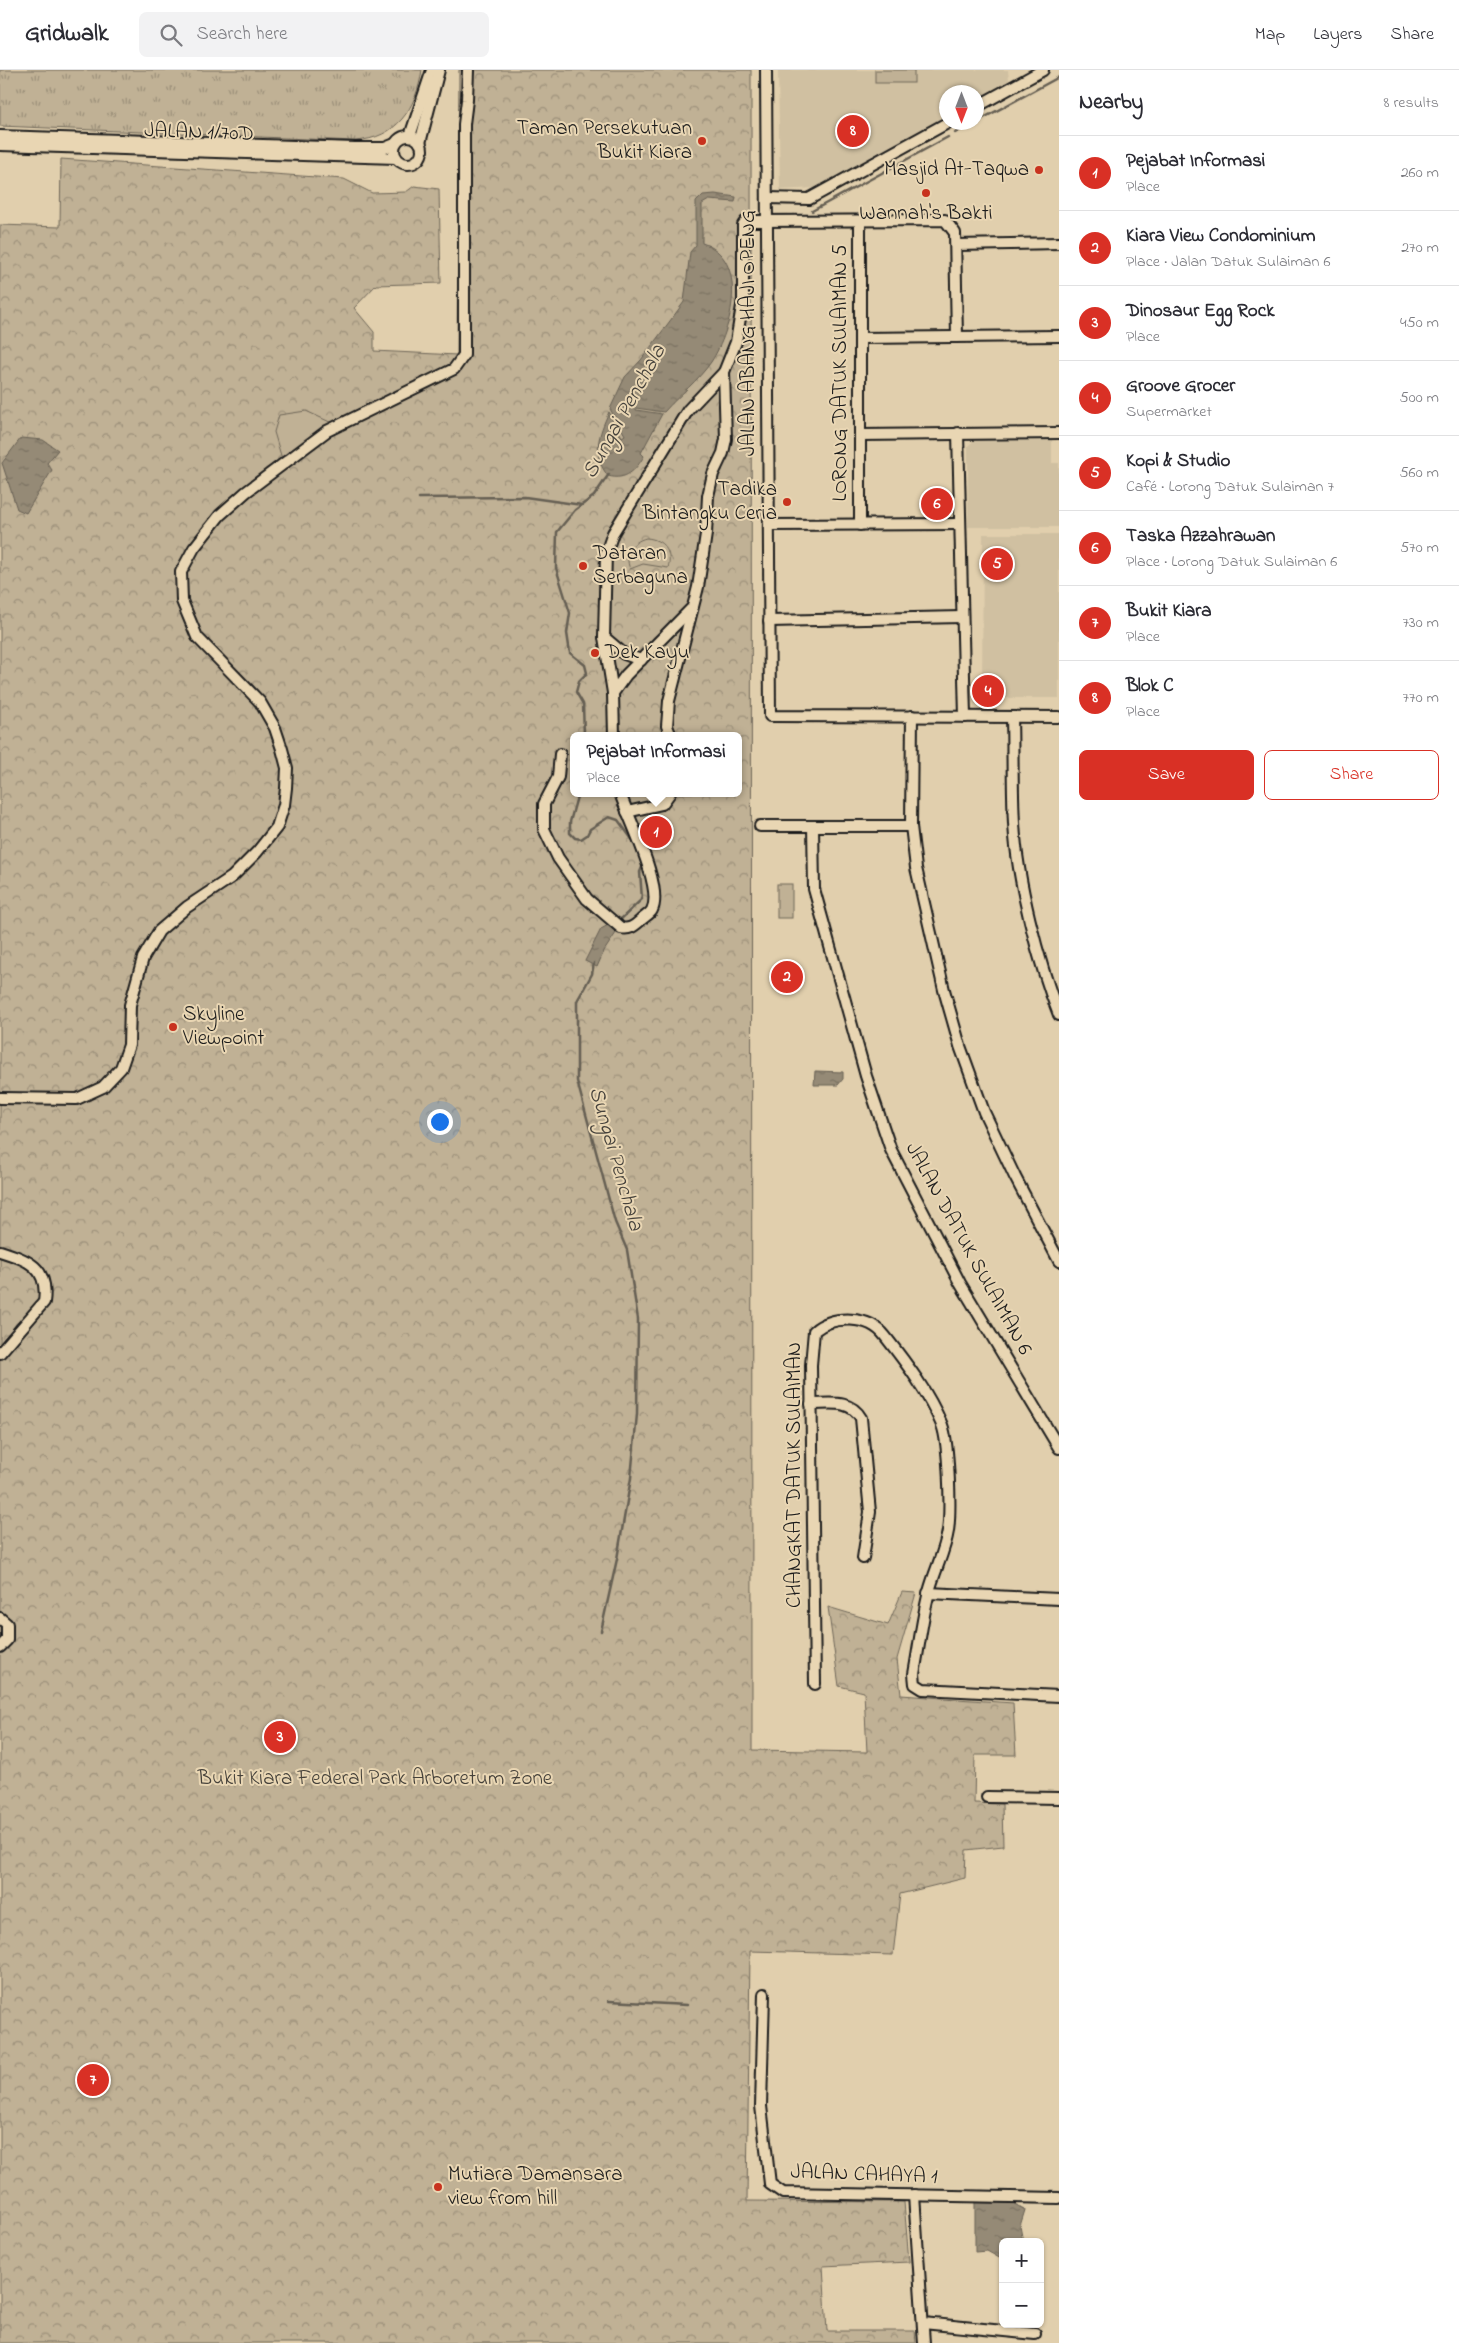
<!DOCTYPE html>
<meta charset="utf-8">
<style>
body{margin:0;font-family:"Indie Flower",sans-serif;background:#f2f2f3;color:#2b2b33}
.controls{position:absolute;right:15px;bottom:15px;display:grid;overflow:hidden;border-radius:8px;box-shadow:0 1px 4px #0004}
.controls button{width:45px;height:45px;display:grid;place-items:center;padding:0;border:0;border-bottom:1px solid #e1e1e2;background:#fff;color:#2b2b33;font:25px sans-serif}
.compass{position:absolute;left:939px;top:15px;width:45px;height:45px;border-radius:50%;background:#fff;box-shadow:0 1px 4px #0004;rotate:180deg}
.you{position:absolute;left:439px;top:1051px;width:18px;height:18px;margin:-12px;border:4px solid #fff;border-radius:50%;background:#1a73e8;box-shadow:0 0 0 8px #1a73e833}
.badge{display:grid;place-items:center;width:32px;height:32px;border-radius:50%;background:#d93025;color:#fff;font-size:16px;font-weight:700}
.pin{position:absolute;translate:-50% -50%;border:2px solid #fff;box-shadow:0 1px 5px #0006}
.popup{position:absolute;left:570px;top:662px;width:172px;height:65px;box-sizing:border-box;display:grid;place-content:center;border-radius:8px;background:#fff;filter:drop-shadow(0 1px 4px #0005);font-size:16px;white-space:nowrap;color:#7c7c81}
.popup b{font-size:19px;color:#2b2b33}
.popup::after{content:'';position:absolute;left:50%;top:100%;margin-left:-10px;border:10px solid transparent;border-top-color:#fff}
.list{margin:0;padding:0;list-style:none}
h2{display:flex;justify-content:space-between;align-items:center;height:65px;margin:0;padding:0 20px;font-size:21px}
h2 small{font-size:16px;font-weight:400;color:#7c7c81}
.list li{display:grid;grid-template-columns:32px 1fr auto;gap:15px;align-items:center;box-sizing:border-box;height:75px;padding:0 20px;border-top:1px solid #e1e1e2}
.list b{display:block;font-size:19px;white-space:nowrap}
.list p{margin:0;font-size:16px;white-space:nowrap;color:#7c7c81}
.list em{font-size:16px;font-style:normal;color:#7c7c81}
.actions{display:flex;gap:10px;padding:15px 20px}
.actions a{flex:1;padding:11px 0;border:1px solid #d93025;border-radius:8px;text-align:center;font-size:18px;color:#d93025}
.actions .main{background:#d93025;color:#fff}
.icon{flex:none;width:28px;height:28px;fill:none;stroke:currentColor;stroke-width:2;stroke-linecap:round;stroke-linejoin:round}
.map{position:relative;flex:none;width:1059px;height:2273px;overflow:hidden}
header{display:flex;align-items:center;gap:30px;box-sizing:border-box;height:70px;padding:0 25px;background:#fff;border-bottom:1px solid #e1e1e2}
header strong{font-size:24px}
nav{display:flex;gap:28px;margin-inline-start:auto;font-size:18px}
.search{width:350px;height:45px;background:#f2f2f3;display:flex;align-items:center;gap:12px;box-sizing:border-box;padding:0 18px;border-radius:8px;color:#7c7c81;font-size:19px}
main{display:flex}
aside{flex:1;background:#fff}
.map>svg:first-child{display:block}
</style>
<header>
<strong>Gridwalk</strong>
<div class="search"><svg class="icon" aria-label="search" viewBox="0 0 24 24"><circle cx="10" cy="10" r="6"/><path d="M15 15l6 6"/></svg>Search here</div>
<nav><a>Map</a><a>Layers</a><a>Share</a></nav>
</header>
<main>
<div class="map">
<svg width="1059" height="2273" viewBox="0 0 1059 2273">
<defs>
<pattern id="grass-tufts" width="24" height="20" patternUnits="userSpaceOnUse" patternTransform="scale(1.25)"><rect width="24" height="20" fill="#c0b195"/><path d="M3 7l-1-3M5 7V3M7 7l1-3M15 17l-1-3M17 17v-4M19 17l1-3" fill="none" stroke="#9b8f79"/></pattern>
<pattern id="forest-crowns" width="20" height="18" patternUnits="userSpaceOnUse" patternTransform="scale(1.25)"><rect width="20" height="18" fill="#c0b195"/><path d="M2 6a3 3 0 1 1 6 0M12 15a3 3 0 1 1 6 0" fill="none" stroke="#9b8f79"/></pattern>
<pattern id="water-ripples" width="26" height="14" patternUnits="userSpaceOnUse" patternTransform="scale(1.25)"><rect width="26" height="14" fill="#958a76"/><path d="M2 4q2-2 4 0t4 0M15 11q2-2 4 0t4 0" fill="none" stroke="#797060"/></pattern>
</defs>
<rect width="100%" height="100%" fill="#e1cfad"/>
<filter id="ink" filterUnits="userSpaceOnUse"><feTurbulence type="fractalNoise" baseFrequency=".02" numOctaves="2"/><feDisplacementMap in="SourceGraphic" scale="10" xChannelSelector="R" yChannelSelector="G"/><feConvolveMatrix kernelMatrix="1 2 1 2 8 2 1 2 1" color-interpolation-filters="sRGB"/></filter>
<g filter="url(#ink)">
<g fill="#d0c0a1">
<polygon points="778,0 1008,0 1009,10 977,29 976,22 946,22 946,46 815,118 780,120"/>
<polygon points="974,370 1052,370 1052,393 1059,393 1059,457 968,457 968,376"/>
<polygon points="983,464 1059,464 1059,628 982,628"/>
</g>
<path fill="url(#grass-tufts)" stroke="#6e6658" d="M 0,0 L 422,0 C 416,39 397,68 355,71 L 0,56 Z"/>
<path fill="url(#forest-crowns)" stroke="#6e6658" fill-rule="evenodd" d="M 459,0 L 751,0 L 752,1680 L 867,1682 L 864,1622 L 839,1616 L 828,1537 L 888,1555 L 902,1522 L 916,1523 L 897,1589 L 901,1625 L 1013,1633 L 1016,1685 L 975,1685 L 974,1733 L 1002,1734 L 1003,1776 L 966,1780 L 965,1808 L 900,1824 L 893,1885 L 750,1881 L 747,2131 L 904,2132 L 909,2192 L 823,2196 L 827,2261 L 915,2261 L 916,2273 L 0,2273 L 0,155 L 60,157 L 61,89 L 344,109 L 372,123 L 406,122 L 414,116 L 439,119 L 441,213 L 376,215 L 354,238 L 374,262 L 374,281 L 457,285 ZM 574,666 L 738,666 L 738,723 L 574,723 Z"/>
<g fill="#c0b195" stroke="#6e6658">
<rect x="875" y="0" width="39" height="13"/>
<polygon points="306,341 332,353 282,389 274,362 279,345"/>
<path d="M 646,468 C 663,469 673,482 668,498 L 643,494 L 630,499 C 624,484 631,472 646,468 Z"/>
<rect x="777" y="814" width="15" height="34"/>
</g>
<g fill="url(#water-ripples)" stroke="#655e52">
<path d="M 715,124 L 736,127 L 735,132 L 709,130 L 702,134 L 702,173 C 750,188 732,260 711,292 C 698,311 679,325 664,342 L 636,338 L 636,340 L 662,344 L 641,383 L 644,386 C 636,400 626,411 608,406 C 591,385 599,364 609,342 L 622,367 L 625,365 L 610,339 L 625,307 L 641,290 L 684,232 L 690,182 L 696,175 L 696,132 L 703,125 Z"/>
<polygon points="21,368 43,370 58,380 47,393 52,400 26,443 17,439 2,393"/>
<polygon points="610,854 618,860 604,881 597,897 585,891 601,859"/>
<polygon points="815,1001 843,1002 843,1009 838,1015 814,1015"/>
<polygon points="975,2132 1011,2132 1025,2140 1020,2156 1023,2172 1003,2172 1003,2190 987,2181 975,2182"/>
</g>
<g fill="none" stroke-linecap="round" stroke-linejoin="round">
<g stroke="#655e52" stroke-width="2.5">
<polyline points="976,52 1059,7"/>
<polyline points="955,63 975,52"/>
<polyline points="812,141 948,67"/>
<polyline points="419,428 525,427 582,435"/>
<polyline points="584,666 583,634 576,622 579,611 587,603 585,595 570,583 567,563 570,543 556,498 557,462 575,440 594,426 609,404"/>
<polyline points="578,723 570,752 570,763 575,768 581,769 587,765 590,759 609,747 618,750 634,772"/>
<polyline points="619,851 642,829 640,802 644,793"/>
<polyline points="594,893 592,904 577,931 577,1011 615,1152 627,1180 638,1249 637,1344 631,1408 617,1489 601,1561"/>
<polyline points="609,1931 687,1935"/>
</g>
<g stroke="#1c1c1c" stroke-width="14">
<g id="minor">
<polyline points="766,0 770,646 1059,647"/>
<polyline points="976,37 1043,0"/>
<circle cx="408" cy="80" r="14"/>
<polyline points="0,66 355,78 385,78 395,74"/>
<polyline points="410,66 432,0"/>
<polyline points="420,73 439,0"/>
<polyline points="0,75 396,88"/>
<polyline points="767,128 809,129 949,52"/>
<polyline points="860,151 860,455"/>
<polyline points="956,175 1059,173"/>
<polyline points="860,268 1059,266"/>
<polyline points="958,363 965,647"/>
<polyline points="860,365 1059,363"/>
<polyline points="769,455 960,454"/>
<polyline points="769,551 962,547"/>
<polyline points="604,567 624,584 641,590"/>
<polyline points="613,623 626,605 692,538"/>
<polyline points="912,646 911,756 916,798 944,920 960,976 984,1042 1015,1107 1059,1191"/>
<path d="M 1012,647 C 1013,682 1012,718 1014,753 C 1017,810 1038,892 1059,945"/>
<polyline points="614,666 613,623 604,567 606,483 613,463 688,340 724,302 736,272 743,230 743,155 746,151 945,150 955,163 957,267"/>
<polyline points="671,666 667,656 669,631 698,517 706,464 708,426 713,404 723,383 726,369 724,302"/>
<path d="M 560,684 L 558,707 L 544,734 L 544,759 L 558,788 L 587,829 L 621,858 C 630,860 634,856 641,850 C 644,847 650,844 652,840 C 664,818 628,747 620,723"/>
<polyline points="627,742 662,734 670,723"/>
<polyline points="760,756 911,756"/>
<polyline points="813,756 814,819 866,1006 891,1080 960,1213 1059,1378"/>
<polyline points="0,1028 77,1029 103,1017 121,998 129,975 130,935 143,888 159,861 187,837 232,807 257,782 277,757 284,735 286,718 287,698 282,679 275,658 260,632 197,567 182,531 181,502 194,478 220,445 246,422 327,361 454,299 464,285 464,54 467,30 468,0"/>
<path d="M 0,1181 C 28,1190 49,1197 44,1232 L 0,1283"/>
<path d="M 811,1334 C 830,1334 850,1329 861,1348 L 870,1442 L 863,1488"/>
<polyline points="928,1523 1059,1529"/>
<polyline points="0,1548 7,1554 7,1570 0,1577"/>
<path d="M 815,1614 L 811,1295 L 814,1261 C 833,1245 869,1245 885,1266 C 907,1294 928,1322 942,1355 C 949,1373 951,1440 948,1461 C 945,1481 934,1502 929,1522 C 922,1549 919,1577 914,1604 L 915,1614 L 923,1619 L 1059,1626"/>
<polyline points="987,1727 1059,1728"/>
<polyline points="764,1924 761,2036 770,2114 783,2123 1059,2128"/>
<polyline points="914,2125 924,2273"/>
<polyline points="923,2253 1035,2264"/>
</g>
</g>
<use href="#minor" stroke="#e9d6b3" stroke-width="10"/>
</g>
</g>
<g fill="#c8321e" stroke="#e9d6b3" stroke-width="2">
<circle cx="702" cy="71" r="5"/>
<circle cx="1039" cy="100" r="5"/>
<circle cx="926" cy="123" r="5"/>
<circle cx="787" cy="432" r="5"/>
<circle cx="583" cy="496" r="5"/>
<circle cx="595" cy="583" r="5"/>
<circle cx="173" cy="957" r="5"/>
<circle cx="438" cy="2117" r="5"/>
</g>
<g text-anchor="middle" dominant-baseline="central" stroke-width="4" stroke-linejoin="round" paint-order="stroke">
<g font-size="21" fill="#1c1c1c" stroke="#e9d6b3" text-anchor="start">
<text x="692" y="59" text-anchor="end">Taman Persekutuan<tspan x="692" dy="24">Bukit Kiara</tspan></text>
<text x="1029" y="100" text-anchor="end">Masjid At-Taqwa</text>
<text x="926" y="144" text-anchor="middle">Wannah's Bakti</text>
<text x="777" y="420" text-anchor="end">Tadika<tspan x="777" dy="24">Bintangku Ceria</tspan></text>
<text x="593" y="484">Dataran<tspan x="593" dy="24">Serbaguna</tspan></text>
<text x="605" y="583">Dek Kayu</text>
<text x="183" y="945">Skyline<tspan x="183" dy="24">Viewpoint</tspan></text>
<text x="448" y="2105">Mutiara Damansara<tspan x="448" dy="24">view from hill</tspan></text>
</g>
<g font-size="21" fill="#1c1c1c" stroke="#e9d6b3">
<text transform="translate(199 63) rotate(2)">JALAN 1/70D</text>
<text transform="translate(749 263) rotate(-90)">JALAN ABANG HAJI OPENG</text>
<text transform="translate(841 303) rotate(-90)">LORONG DATUK SULAIMAN 5</text>
<text transform="translate(968 1179) rotate(61)">JALAN DATUK SULAIMAN 6</text>
<text transform="translate(795 1405) rotate(-90)">CHANGKAT DATUK SULAIMAN</text>
<text transform="translate(864 2105) rotate(2)">JALAN CAHAYA 1</text>
</g>
<g font-size="21" fill="#45413a" stroke="#e9d6b3">
<text x="375" y="1709">Bukit Kiara Federal Park Arboretum Zone</text>
</g>
<g font-size="22" font-style="italic" fill="#46423c" stroke="#e9d6b3">
<text transform="translate(625 342) rotate(-61)">Sungai Penchala</text>
<text transform="translate(615 1089) rotate(74)">Sungai Penchala</text>
</g>
</g>
</svg>
<div class="controls">
<button>+</button>
<button>−</button>
</div>
<svg class="compass" viewBox="-18 -18 36 36"><path d="M0-13l5 13h-10z" fill="#e53935"/><path d="M0 13l5-13h-10z" fill="#7c7c81"/></svg>
<div class="you"></div>
<div class="pin badge" style="left:656px;top:762px">1</div>
<div class="popup"><b>Pejabat Informasi</b>Place</div>
<div class="pin badge" style="left:787px;top:907px">2</div>
<div class="pin badge" style="left:280px;top:1667px">3</div>
<div class="pin badge" style="left:988px;top:621px">4</div>
<div class="pin badge" style="left:997px;top:494px">5</div>
<div class="pin badge" style="left:937px;top:434px">6</div>
<div class="pin badge" style="left:93px;top:2010px">7</div>
<div class="pin badge" style="left:853px;top:61px">8</div>
</div>
<aside>
<h2>Nearby<small>8 results</small></h2>
<ul class="list">
<li><span class="badge">1</span><div><b>Pejabat Informasi</b><p>Place</p></div><em>260 m</em></li>
<li><span class="badge">2</span><div><b>Kiara View Condominium</b><p>Place · Jalan Datuk Sulaiman 6</p></div><em>270 m</em></li>
<li><span class="badge">3</span><div><b>Dinosaur Egg Rock</b><p>Place</p></div><em>450 m</em></li>
<li><span class="badge">4</span><div><b>Groove Grocer</b><p>Supermarket</p></div><em>500 m</em></li>
<li><span class="badge">5</span><div><b>Kopi &amp; Studio</b><p>Café · Lorong Datuk Sulaiman 7</p></div><em>560 m</em></li>
<li><span class="badge">6</span><div><b>Taska Azzahrawan</b><p>Place · Lorong Datuk Sulaiman 6</p></div><em>570 m</em></li>
<li><span class="badge">7</span><div><b>Bukit Kiara</b><p>Place</p></div><em>730 m</em></li>
<li><span class="badge">8</span><div><b>Blok C</b><p>Place</p></div><em>770 m</em></li>
</ul>
<div class="actions"><a class="main">Save</a><a>Share</a></div>
</aside>
</main>
